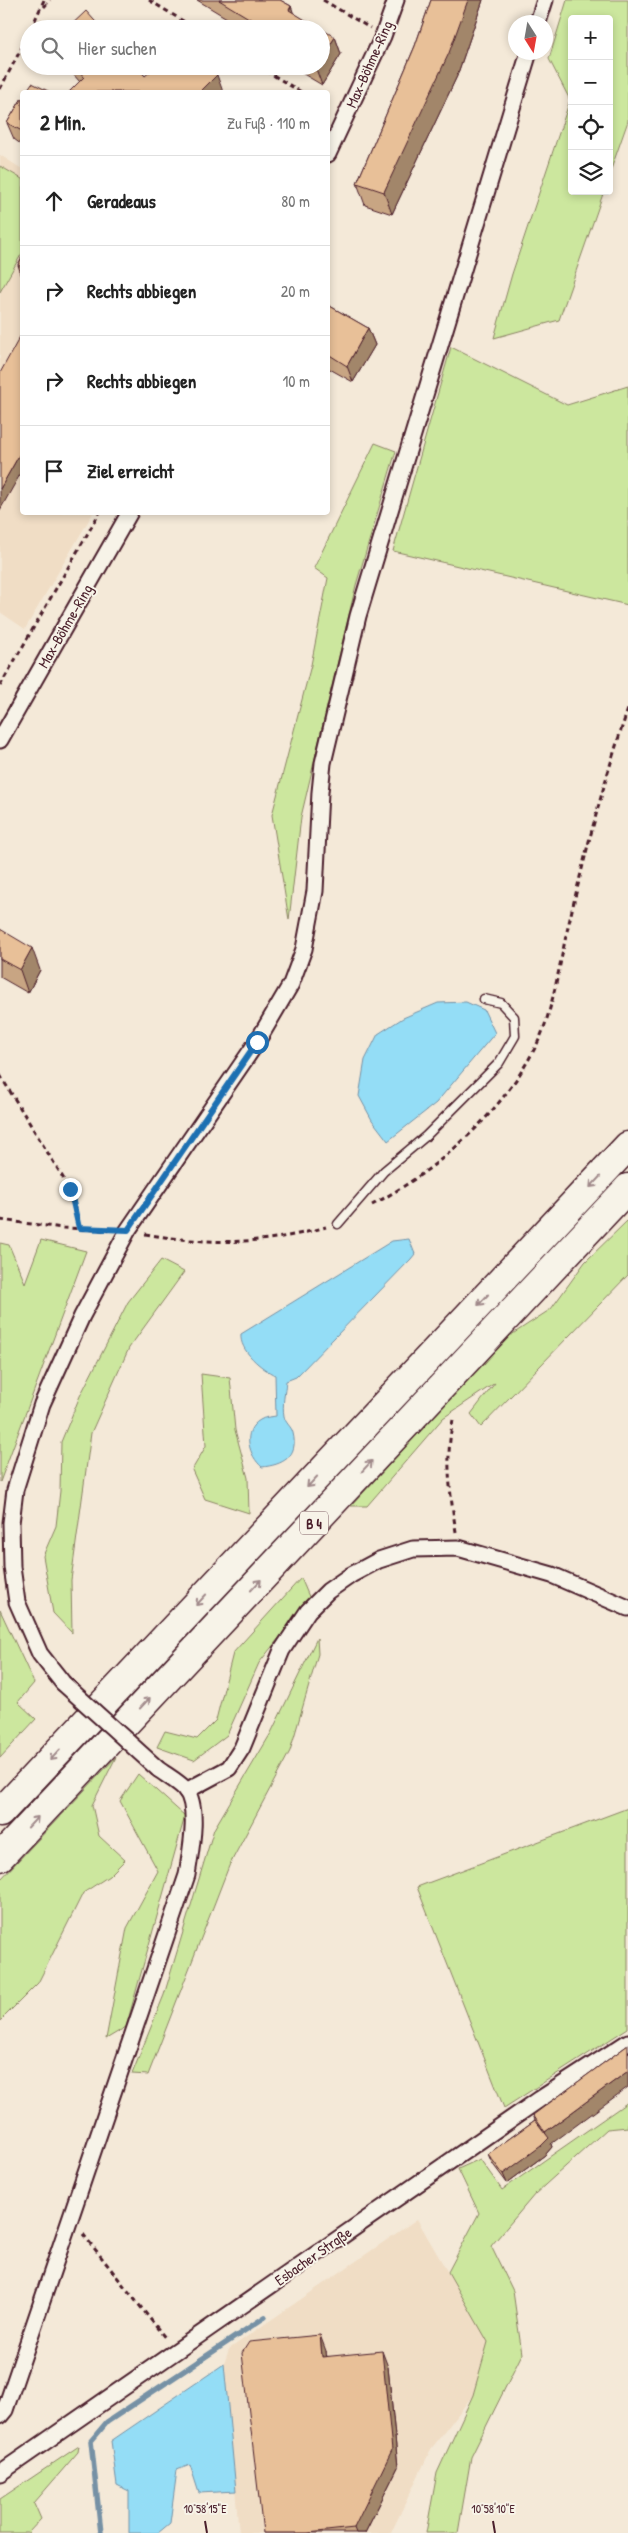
<!DOCTYPE html>
<html lang="de">
<meta charset="utf-8">
<style>
body{margin:0;font-family:"Patrick Hand",sans-serif;background:#f2f2f2;color:#222}
.controls{position:absolute;right:15px;top:15px;display:grid;overflow:hidden;border-radius:5px;box-shadow:0 2px 8px #0003}
.controls button{width:45px;height:45px;display:grid;place-items:center;padding:0;border:0;border-bottom:1px solid #e0e0e0;background:#fff;color:#222;font:25px sans-serif}
.compass{position:absolute;left:508px;top:15px;width:45px;height:45px;border-radius:50%;background:#fff;box-shadow:0 2px 8px #0003;rotate:169deg}
.stop{position:absolute;width:15px;height:15px;margin:-11px;border:4px solid #1f6fb2;border-radius:50%;background:#fff}
.stop.end{background:#1f6fb2;border-color:#fff;box-shadow:0 1px 5px #0008}
.list{margin:0;padding:0;list-style:none}
h2{display:flex;justify-content:space-between;align-items:center;height:65px;margin:0;padding:0 20px;font-size:21px}
h2 small{font-size:16px;font-weight:400;color:#767676}
.list li{display:grid;grid-template-columns:32px 1fr auto;gap:15px;align-items:center;box-sizing:border-box;height:90px;padding:0 20px;border-top:1px solid #e0e0e0}
.list b{display:block;font-size:19px;white-space:nowrap}
.list em{font-size:16px;font-style:normal;color:#767676}
.icon{flex:none;width:28px;height:28px;fill:none;stroke:currentColor;stroke-width:2;stroke-linecap:round;stroke-linejoin:round}
.map{position:relative;flex:none;width:628px;height:2533px;overflow:hidden}
.search{position:absolute;background:#fff;box-shadow:0 2px 8px #0003;left:20px;top:20px;width:310px;height:55px;display:flex;align-items:center;gap:12px;box-sizing:border-box;padding:0 18px;border-radius:28px;color:#767676;font-size:19px}
.panel{position:absolute;background:#fff;box-shadow:0 2px 8px #0003;left:20px;top:90px;width:310px;height:425px;border-radius:5px}
.map>svg:first-child{display:block}
</style>
<div class="map">
<svg width="628" height="2533" viewBox="0 0 628 2533">
<rect width="100%" height="100%" fill="#f4e9d8"/>
<filter id="ink" filterUnits="userSpaceOnUse"><feTurbulence type="fractalNoise" baseFrequency=".02" numOctaves="2"/><feDisplacementMap in="SourceGraphic" scale="10" xChannelSelector="R" yChannelSelector="G"/><feConvolveMatrix kernelMatrix="1 2 1 2 8 2 1 2 1" color-interpolation-filters="sRGB"/></filter>
<g filter="url(#ink)">
<g fill="#f0ddc5">
<polygon points="0,155 22,169 22,512 93,513 25,629 0,612"/>
<polygon points="417,2219 488,2342 473,2395 431,2449 391,2533 239,2533 224,2364 229,2349"/>
</g>
<g fill="#cce79e" stroke="#8b8364">
<polygon points="567,0 628,0 628,121 609,175 609,19 572,19 572,191 604,191 559,320 494,338 512,274 570,100 549,59"/>
<polygon points="0,166 22,179 22,253 0,292"/>
<polygon points="451,347 567,405 628,386 628,605 393,551"/>
<polygon points="375,443 396,451 356,585 301,817 289,920 272,815 311,665 328,578 314,568"/>
<polygon points="628,1220 628,1275 481,1427 471,1414 495,1383 443,1418 367,1506 351,1506 505,1339 551,1309 585,1262"/>
<polygon points="41,1240 86,1251 0,1482 0,1243 9,1245 25,1283"/>
<polygon points="161,1260 184,1272 129,1348 91,1433 71,1580 72,1633 53,1613 43,1556 56,1526 60,1491 61,1442 80,1396 128,1302"/>
<polygon points="201,1374 230,1378 235,1430 248,1478 249,1513 205,1499 192,1470 206,1446"/>
<polygon points="301,1578 310,1599 259,1663 227,1735 194,1760 157,1747 165,1731 197,1739 216,1720 233,1653"/>
<polygon points="0,1610 34,1683 18,1702 36,1719 0,1758"/>
<polygon points="317,1638 318,1654 290,1751 229,1866 148,2075 132,2074 164,1995 214,1829 271,1733"/>
<polygon points="116,1757 92,1805 99,1836 125,1860 109,1876 83,1893 38,1983 0,2021 0,1880"/>
<polygon points="138,1774 185,1816 126,2027 106,2039 127,1928 158,1871 120,1801"/>
<polygon points="628,1808 628,2028 504,2108 417,1887"/>
<polygon points="628,2102 628,2127 607,2129 535,2194 491,2246 513,2291 522,2354 471,2457 458,2533 426,2533 437,2473 473,2395 488,2342 448,2272 479,2213 458,2169 480,2159 502,2190"/>
<polygon points="79,2446 78,2452 34,2503 41,2519 28,2533 0,2533 0,2499"/>
</g>
<g fill="#94ddf6" stroke="#7691a5">
<polygon points="466,1002 484,1010 495,1033 436,1103 388,1141 372,1120 359,1096 365,1060 378,1034 403,1018 438,1003"/>
<path d="M 409,1239 L 415,1254 L 411,1259 L 296,1377 L 286,1381 C 285,1392 282,1405 284,1416 C 285,1423 292,1427 293,1433 C 299,1457 282,1465 262,1467 C 249,1456 241,1431 260,1420 C 264,1417 271,1417 276,1416 L 275,1375 C 262,1369 239,1351 241,1334 L 392,1241 Z"/>
<polygon points="224,2364 236,2491 199,2493 190,2465 177,2470 170,2523 158,2533 129,2533 129,2491 117,2485 111,2441"/>
</g>
<g fill="none" stroke-linecap="round" stroke-linejoin="round">
<polyline stroke="#7691a5" stroke-width="5.5" points="101,2533 91,2441 107,2422 265,2317"/>
<g stroke="#4a1f2b" stroke-width="11">
<polyline id="lane" points="338,1224 384,1171 426,1136 499,1063 515,1036 514,1017 501,1003 484,999"/>
</g>
<g stroke="#4a1f2b" stroke-width="19">
<g id="street">
<polyline points="538,22 545,0"/>
<polyline points="328,154 383,36 396,0"/>
<polyline points="0,740 130,512"/>
<polyline points="63,1683 40,1654 17,1602 12,1567 11,1523 15,1490 42,1404 82,1316 128,1230 257,1042 291,984 304,949 315,891 320,792 323,763 358,616 529,52"/>
<polyline points="186,1791 229,1768 242,1748 282,1650 308,1611 328,1591 351,1575 379,1560 413,1549 458,1548 552,1575 628,1608"/>
<path d="M 0,2416 L 5,2410 L 187,1875 C 190,1854 200,1809 186,1790 C 179,1782 166,1775 158,1769"/>
<polyline points="0,2473 540,2099 628,2042"/>
</g>
</g>
<g stroke="#4a1f2b" stroke-width="31">
<g id="highway">
<polyline points="0,1813 628,1146"/>
<polyline points="0,1857 628,1188"/>
</g>
</g>
<g stroke="#4a1f2b" stroke-width="3" stroke-dasharray="5 4" stroke-linecap="butt">
<polyline points="149,0 196,29"/>
<polyline points="323,0 370,28"/>
<polyline points="44,7 50,0"/>
<polyline points="31,29 44,0"/>
<polyline points="258,66 301,92"/>
<polyline points="0,89 29,34"/>
<polyline points="0,686 100,512"/>
<polyline points="0,1075 70,1189 79,1228"/>
<path d="M 372,1205 C 440,1168 502,1114 537,1044 C 552,1015 560,961 568,927 C 585,854 604,780 628,709"/>
<polyline points="0,1220 63,1228 109,1230"/>
<path d="M 145,1234 C 209,1245 264,1245 326,1227"/>
<path d="M 453,1420 C 445,1460 450,1492 456,1532"/>
<polyline points="83,2234 166,2339"/>
</g>
<use href="#lane" stroke="#f7f3e8" stroke-width="8"/>
<use href="#street" stroke="#f7f3e8" stroke-width="15"/>
<use href="#highway" stroke="#f7f3e8" stroke-width="28"/>
<g stroke="#4a1f2b" stroke-width="19" stroke-linecap="butt">
<polyline id="street-bridge" points="63,1683 158,1769"/>
</g>
<use href="#street-bridge" stroke="#f7f3e8" stroke-width="15"/>
</g>
<g fill="#c8a583" stroke="#4a1f2b">
<polygon points="197,0 280,0 291,6 293,13 320,29 245,29"/>
<polygon points="431,0 483,0 457,76 392,214 365,205 357,183 415,46"/>
<polygon points="335,37 341,54 322,85 290,66 321,66"/>
<polygon points="66,66 136,66 145,76 223,92 69,92 80,82"/>
<polygon points="22,98 22,145 14,139 7,123"/>
<polygon points="22,257 22,277 18,265"/>
<polygon points="328,305 368,328 375,345 353,382 328,368"/>
<polygon points="0,929 40,970 28,993 0,977"/>
<polygon points="628,2045 551,2144 552,2147 545,2155 507,2183 492,2163 488,2154 535,2120 533,2115"/>
<polygon points="326,2351 326,2356 388,2367 398,2467 365,2533 263,2533"/>
</g>
<g fill="#a2866a" stroke="#4a1f2b">
<polygon points="468,0 483,0 457,76 392,214 384,192"/>
<polygon points="291,6 297,23 289,10"/>
<polygon points="335,37 341,54 322,85 316,69 317,66 321,66 321,60"/>
<polygon points="217,75 223,92 200,92"/>
<polygon points="368,328 375,345 353,382 347,366"/>
<polygon points="22,450 22,471 0,510 0,489"/>
<polygon points="32,948 40,970 28,993 20,970"/>
<polygon points="628,2071 628,2087 551,2144 552,2147 545,2155 507,2183 503,2174 548,2139 545,2132"/>
<polygon points="320,2335 326,2351 328,2373 322,2357"/>
<polygon points="382,2351 388,2367 398,2467 365,2533 356,2533 354,2528"/>
</g>
<g fill="#e8c098" stroke="#4a1f2b">
<polygon points="219,0 280,0 291,6 289,10 320,29 267,29"/>
<polygon points="431,0 468,0 449,53 384,192 357,183 415,46"/>
<polygon points="86,11 102,29 67,29"/>
<polygon points="321,29 335,37 321,60"/>
<polygon points="75,66 136,66 145,76 157,66 210,66 217,75 200,92 69,92 84,77"/>
<polygon points="32,83 50,92 26,92"/>
<polygon points="22,98 22,131 7,123"/>
<polygon points="22,257 22,267 18,265"/>
<polygon points="328,305 368,328 347,366 328,354"/>
<polygon points="22,333 22,450 0,489 0,373"/>
<polygon points="0,929 32,948 20,970 0,959"/>
<polygon points="628,2045 628,2071 545,2132 533,2115"/>
<polygon points="535,2120 549,2138 541,2146 503,2174 488,2154"/>
<polygon points="320,2335 322,2357 382,2351 392,2450 354,2528 308,2533 263,2533 242,2353 249,2342"/>
</g>
<defs><path id="oneway-shaft" d="M-6 0H5M1.5-3L5.5 0L1.5 3" fill="none" stroke-width="1.6" stroke-linecap="round" stroke-linejoin="round" transform="scale(1.25)"/></defs>
<g stroke="#a0898a">
<use href="#oneway-shaft" transform="translate(595 1182) rotate(133)"/>
<use href="#oneway-shaft" transform="translate(483 1300) rotate(133)"/>
<use href="#oneway-shaft" transform="translate(367 1466) rotate(-47)"/>
<use href="#oneway-shaft" transform="translate(312 1482) rotate(133)"/>
<use href="#oneway-shaft" transform="translate(256 1585) rotate(-47)"/>
<use href="#oneway-shaft" transform="translate(201 1600) rotate(133)"/>
<use href="#oneway-shaft" transform="translate(145 1703) rotate(-47)"/>
<use href="#oneway-shaft" transform="translate(55 1755) rotate(133)"/>
<use href="#oneway-shaft" transform="translate(33 1822) rotate(-47)"/>
</g>
</g>
<g fill="none" stroke-linecap="round" stroke-linejoin="round" filter="url(#ink)">
<polyline stroke="#1f6fb2" stroke-width="6" points="70,1189 79,1228 128,1230 257,1042"/>
</g>
<path fill="none" stroke="#4a1f2b" stroke-width="2" d="M 205,2521 L 207,2533M 493,2521 L 495,2533"/>
<g text-anchor="middle" dominant-baseline="central" stroke-width="4" stroke-linejoin="round" paint-order="stroke">
<rect fill="#f7f3e8" stroke="#7e5f64" stroke-width="1" x="300" y="1511.5" width="28" height="23" rx="4"/>
<g font-size="14" font-weight="bold" fill="#4a1f2b">
<text x="314" y="1523">B 4</text>
</g>
<g font-size="15" fill="#4a1f2b" stroke="#f7f3e8">
<text transform="translate(369 64) rotate(-66)">Max-Böhme-Ring</text>
<text transform="translate(65 626) rotate(-60)">Max-Böhme-Ring</text>
<text transform="translate(313 2256) rotate(-35)">Esbacher Straße</text>
</g>
</g>
<g font-size="12" text-anchor="middle" fill="#4a1f2b" stroke="#f7f3e8" stroke-width="4" stroke-linejoin="round" paint-order="stroke">
<text x="205" y="2513">10°58'15"E</text>
<text x="493" y="2513">10°58'10"E</text>
</g>
</svg>
<div class="controls">
<button>+</button>
<button>−</button>
<button><svg class="icon" aria-label="locate" viewBox="0 0 24 24"><circle cx="12" cy="12" r="6"/><path d="M12 2v4M12 18v4M2 12h4M18 12h4"/></svg></button>
<button><svg class="icon" aria-label="layers" viewBox="0 0 24 24"><path d="M12 4l9 5-9 5-9-5zM3 14l9 5 9-5"/></svg></button>
</div>
<svg class="compass" viewBox="-18 -18 36 36"><path d="M0-13l5 13h-10z" fill="#e53935"/><path d="M0 13l5-13h-10z" fill="#767676"/></svg>
<div class="stop" style="left:257px;top:1042px"></div>
<div class="stop end" style="left:70px;top:1189px"></div>
<div class="search"><svg class="icon" aria-label="search" viewBox="0 0 24 24"><circle cx="10" cy="10" r="6"/><path d="M15 15l6 6"/></svg>Hier suchen</div>
<section class="panel">
<h2>2 Min.<small>Zu Fuß · 110 m</small></h2>
<ul class="list">
<li><svg class="icon" aria-label="ahead" viewBox="0 0 24 24"><path d="M12 20V5M6 11l6-6 6 6"/></svg><div><b>Geradeaus</b></div><em>80 m</em></li>
<li><svg class="icon" aria-label="right" viewBox="0 0 24 24"><path d="M7 20v-9h11M14 6l5 5-5 5"/></svg><div><b>Rechts abbiegen</b></div><em>20 m</em></li>
<li><svg class="icon" aria-label="right" viewBox="0 0 24 24"><path d="M7 20v-9h11M14 6l5 5-5 5"/></svg><div><b>Rechts abbiegen</b></div><em>10 m</em></li>
<li><svg class="icon" aria-label="arrive" viewBox="0 0 24 24"><path d="M6 21V4h12l-3 4 3 4H6"/></svg><div><b>Ziel erreicht</b></div></li>
</ul>
</section>
</div>
